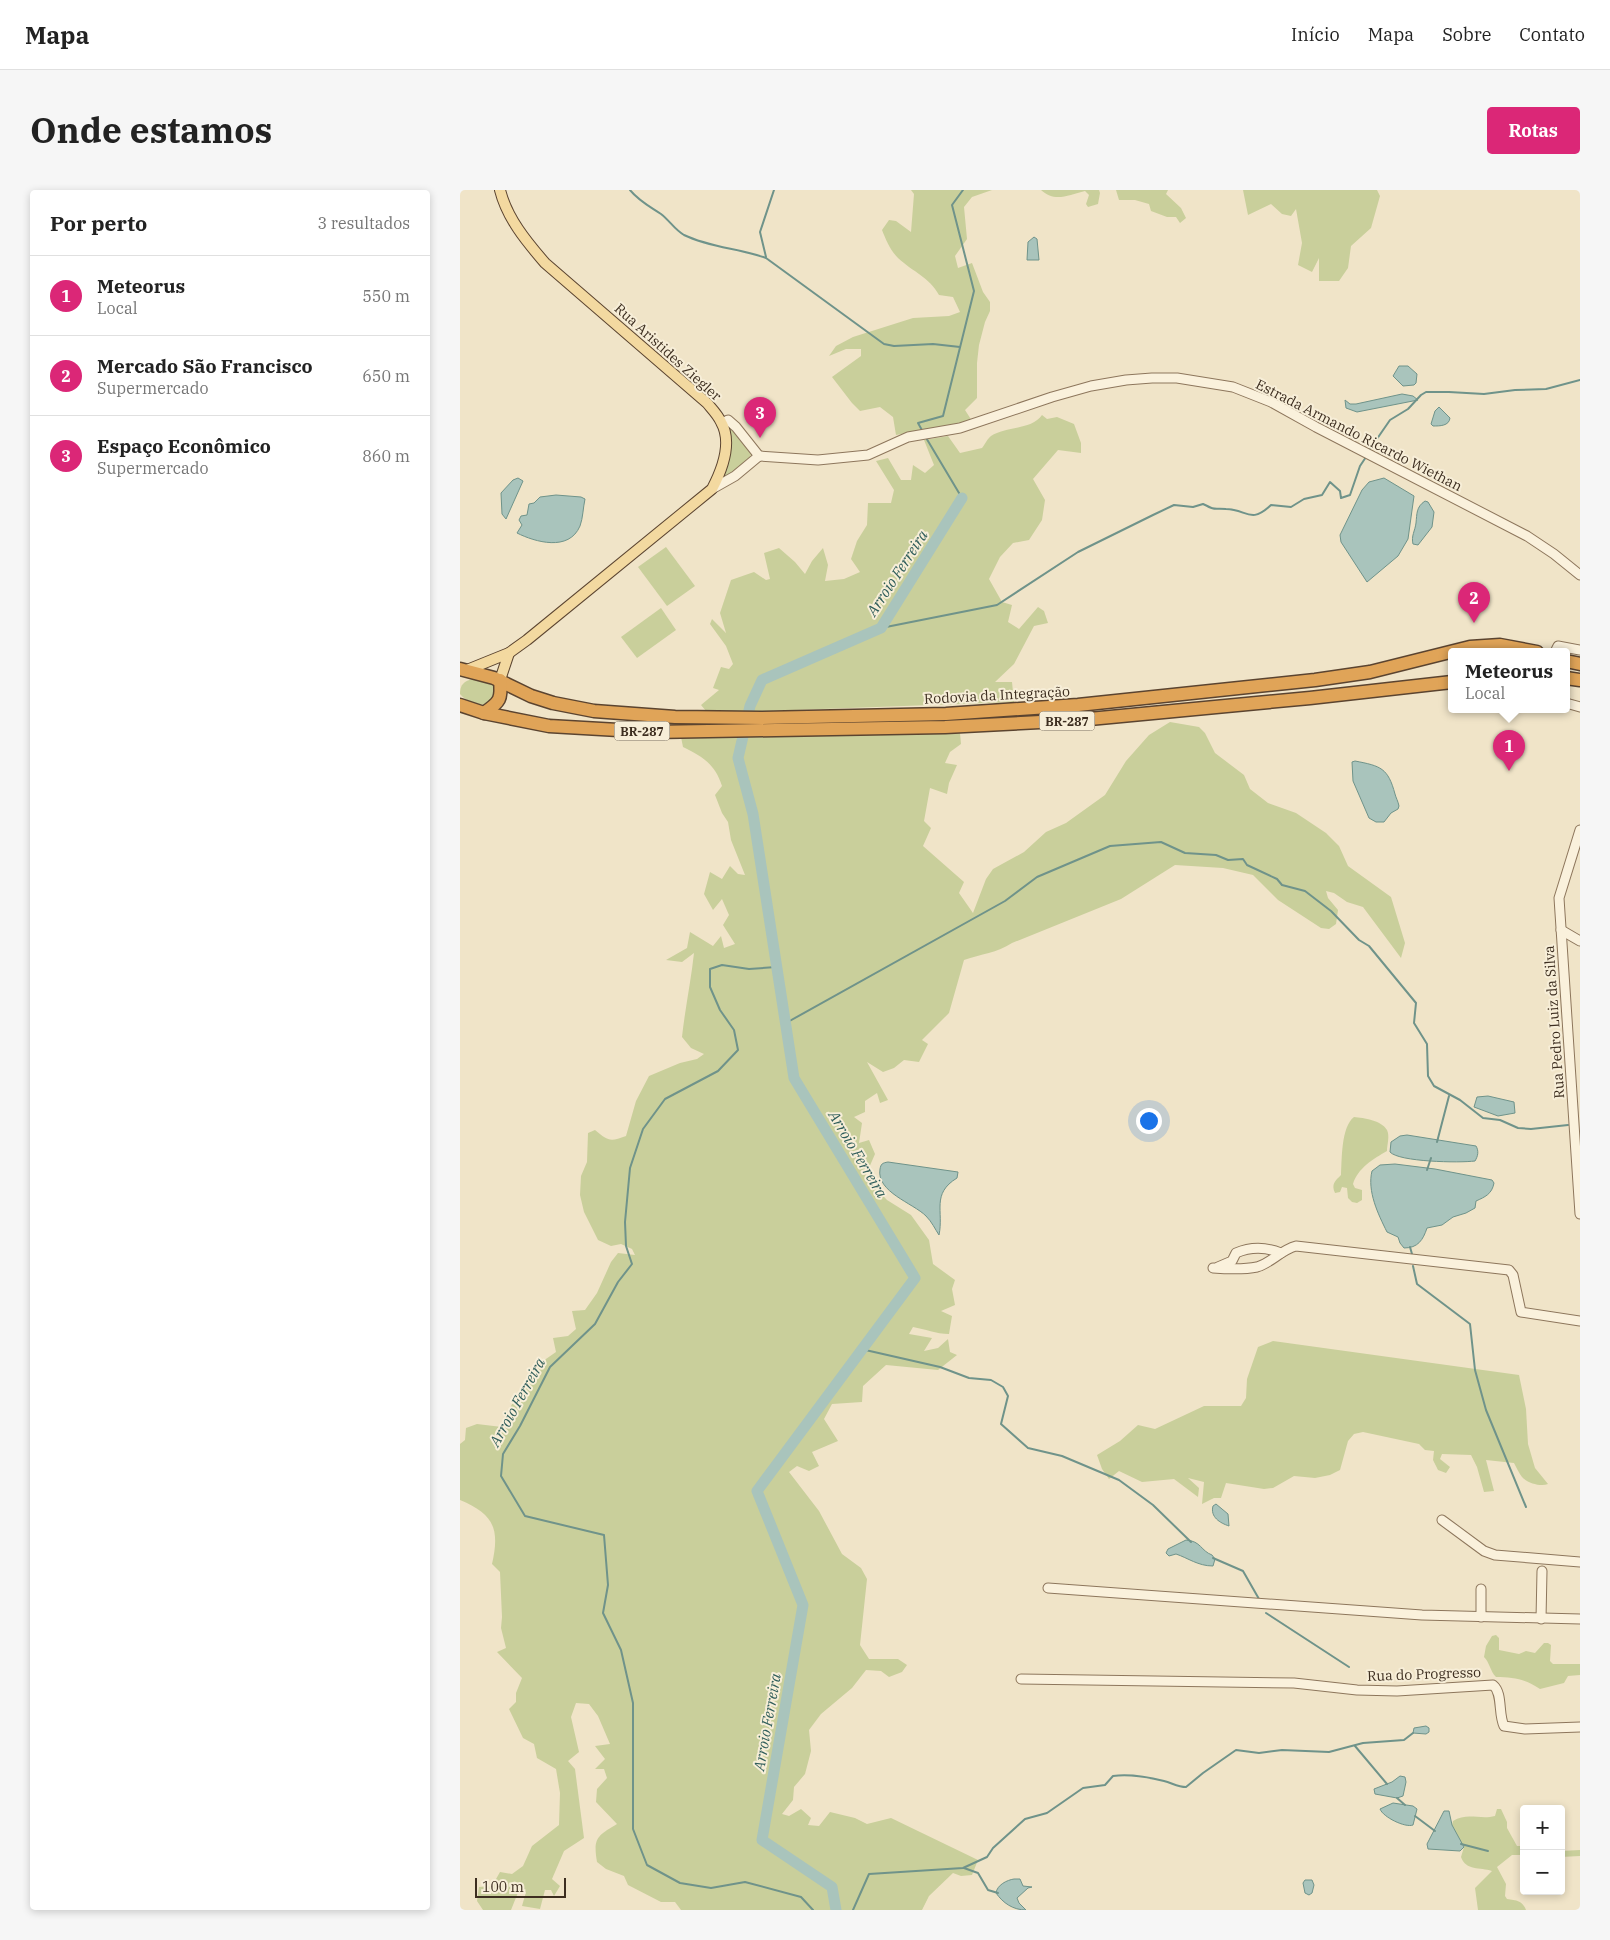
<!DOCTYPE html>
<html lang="pt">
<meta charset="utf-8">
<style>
body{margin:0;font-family:"IBM Plex Serif",serif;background:#f6f6f6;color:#222}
.controls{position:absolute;right:15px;bottom:15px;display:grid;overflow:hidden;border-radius:5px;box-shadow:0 2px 8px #0003}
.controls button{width:45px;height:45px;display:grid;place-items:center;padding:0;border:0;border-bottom:1px solid #e0e0e0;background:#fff;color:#222;font:25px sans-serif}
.scale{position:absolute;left:15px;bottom:12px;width:91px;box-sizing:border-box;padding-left:5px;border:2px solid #3d2e20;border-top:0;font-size:14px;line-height:18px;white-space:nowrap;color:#3d2e20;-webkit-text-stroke:4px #f7eed8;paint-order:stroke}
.you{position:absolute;left:688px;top:930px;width:18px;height:18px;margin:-12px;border:4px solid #fff;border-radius:50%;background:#1a73e8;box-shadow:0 0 0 8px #1a73e833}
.badge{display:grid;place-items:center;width:32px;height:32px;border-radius:50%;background:#db2777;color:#fff;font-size:16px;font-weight:700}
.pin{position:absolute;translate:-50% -41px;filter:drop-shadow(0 1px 2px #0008)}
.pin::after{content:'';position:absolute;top:26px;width:18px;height:15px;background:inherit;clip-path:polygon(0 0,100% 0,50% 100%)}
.popup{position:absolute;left:988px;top:458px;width:122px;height:65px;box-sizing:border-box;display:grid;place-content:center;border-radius:5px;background:#fff;filter:drop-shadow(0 1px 4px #0005);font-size:16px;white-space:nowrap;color:#767676}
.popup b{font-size:19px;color:#222}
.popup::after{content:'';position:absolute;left:50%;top:100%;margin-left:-10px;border:10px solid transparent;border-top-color:#fff}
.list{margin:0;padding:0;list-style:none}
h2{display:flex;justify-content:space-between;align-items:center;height:65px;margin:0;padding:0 20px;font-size:21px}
h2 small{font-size:16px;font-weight:400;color:#767676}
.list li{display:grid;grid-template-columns:32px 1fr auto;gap:15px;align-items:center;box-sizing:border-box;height:80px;padding:0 20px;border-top:1px solid #e0e0e0}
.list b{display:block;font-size:19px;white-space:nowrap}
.list p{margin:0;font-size:16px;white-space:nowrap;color:#767676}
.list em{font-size:16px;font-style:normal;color:#767676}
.map{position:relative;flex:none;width:1120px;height:1720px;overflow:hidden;border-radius:5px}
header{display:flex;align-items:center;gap:30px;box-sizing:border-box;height:70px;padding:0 25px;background:#fff;border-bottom:1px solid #e0e0e0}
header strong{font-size:24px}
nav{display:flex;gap:28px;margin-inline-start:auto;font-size:18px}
.intro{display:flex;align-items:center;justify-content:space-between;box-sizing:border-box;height:120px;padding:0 30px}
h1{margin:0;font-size:35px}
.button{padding:12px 22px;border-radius:5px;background:#db2777;color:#fff;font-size:18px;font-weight:700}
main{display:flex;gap:30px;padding:0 30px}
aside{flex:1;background:#fff;border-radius:5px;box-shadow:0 2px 8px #0003}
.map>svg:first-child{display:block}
</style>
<header>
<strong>Mapa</strong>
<nav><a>Início</a><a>Mapa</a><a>Sobre</a><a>Contato</a></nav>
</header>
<div class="intro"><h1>Onde estamos</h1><a class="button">Rotas</a></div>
<main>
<aside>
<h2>Por perto<small>3 resultados</small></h2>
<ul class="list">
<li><span class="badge">1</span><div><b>Meteorus</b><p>Local</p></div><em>550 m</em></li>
<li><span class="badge">2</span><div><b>Mercado São Francisco</b><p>Supermercado</p></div><em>650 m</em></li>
<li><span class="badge">3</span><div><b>Espaço Econômico</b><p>Supermercado</p></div><em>860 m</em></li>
</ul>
</aside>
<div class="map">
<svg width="1120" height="1720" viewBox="0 0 1120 1720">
<rect width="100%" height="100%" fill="#f0e4c8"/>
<g fill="#c9cf9b">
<path d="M 451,0 L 532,0 L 512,7 L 504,17 L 507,49 L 495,66 L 498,78 L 512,73 L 523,102 L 530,112 L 530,121 L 525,132 L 519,155 L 517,173 L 517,208 L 505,220 L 512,231 L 436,245 L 433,227 L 420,217 L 400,221 L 392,213 L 372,187 L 401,166 L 401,159 L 386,159 L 369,166 L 376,156 L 393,147 L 453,128 L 489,126 L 500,122 L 493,107 L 479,105 C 469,87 453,82 438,68 C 430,60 426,50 422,40 L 429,30 L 436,31 L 451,42 L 454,4 Z"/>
<path d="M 581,0 L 639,0 L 640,3 L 638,14 L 628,17 L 626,14 L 629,5 L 625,1 C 608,5 595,13 581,0 Z"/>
<polygon points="656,0 708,0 706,4 721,18 726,28 720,33 716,27 707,27 691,21 689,14 675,10 659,10"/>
<polygon points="783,0 917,0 920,6 911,38 891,56 888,78 879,91 859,91 859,68 852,82 838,75 842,53 836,19 831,26 822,24 811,14 788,25"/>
<path d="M 582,225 L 587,229 L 597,227 L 614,234 L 621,253 L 621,263 L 598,260 L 573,289 L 585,310 L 582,330 L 569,350 L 553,353 L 540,367 L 529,389 L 542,412 L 552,415 L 548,432 L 559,439 L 578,417 L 584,421 L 588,433 L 574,436 L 554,474 L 535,492 L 552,492 L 554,512 L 307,521 L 246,521 L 241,515 L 259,500 L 253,498 L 261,477 L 269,479 L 273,474 L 266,456 L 250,434 L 252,429 L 266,443 L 260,423 L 271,390 L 294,382 L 306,390 L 310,389 L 304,363 L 319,358 L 335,372 L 345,384 L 352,371 L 363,358 L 368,375 L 365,391 L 384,389 L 400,382 L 391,369 L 397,351 L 407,335 L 408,313 L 431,313 L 434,300 L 416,271 L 428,268 L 441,290 L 451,290 L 453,275 L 465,283 L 474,275 L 464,250 L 488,246 L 500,263 L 522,258 C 525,254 528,248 531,246 C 546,236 572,240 582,225 Z"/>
<path d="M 269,236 L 272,237 L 291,264 L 290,268 L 261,292 C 271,275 271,257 267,238 Z"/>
<polygon points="206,357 235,396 207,416 178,377"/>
<polygon points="201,418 216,440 177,468 161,447"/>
<path d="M 17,488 L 33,495 L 36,502 L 30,515 C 19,515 7,513 0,504 C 0,492 7,490 17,488 Z"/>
<path d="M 710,532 L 739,537 L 745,543 L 755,563 L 784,585 L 790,599 L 808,613 L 836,623 L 866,643 L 879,656 L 888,676 L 931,707 L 945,753 L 941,768 L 903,717 L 887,712 L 874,703 L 866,701 L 868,708 L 878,720 L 876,734 L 869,739 L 861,738 L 818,710 L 793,685 L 763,678 L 715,675 L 661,709 L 552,753 C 537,763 521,764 504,770 L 489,823 L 462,850 L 468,854 L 459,872 L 444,870 L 434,878 L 423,882 L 407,872 L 428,910 L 420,913 L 417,903 L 405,911 L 405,922 L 394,927 L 402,933 L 399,953 L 409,950 L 415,964 L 405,987 L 427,1010 L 451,1025 L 469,1050 L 473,1074 L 495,1090 L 492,1099 L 495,1115 L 481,1121 L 492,1126 L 489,1144 C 476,1144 465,1139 453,1137 L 449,1144 L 472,1148 L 464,1161 L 478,1158 L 488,1149 L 490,1162 L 497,1165 L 478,1180 L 426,1175 L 403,1196 L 402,1212 L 372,1214 L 364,1229 L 378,1251 L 352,1262 L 359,1276 L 349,1281 L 337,1276 L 329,1282 L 359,1321 L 382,1364 L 401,1378 L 407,1389 L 400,1455 L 409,1469 L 438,1469 L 447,1475 L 442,1482 L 429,1487 L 421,1481 L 406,1480 L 392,1498 L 361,1524 L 349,1540 L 351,1561 L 345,1584 L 334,1597 L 333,1610 L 322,1624 L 329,1626 L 341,1619 L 351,1628 L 348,1635 L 359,1636 L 370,1622 L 395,1628 L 407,1634 L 431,1628 L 518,1670 L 512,1685 L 501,1686 L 493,1683 L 469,1706 L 462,1720 L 221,1720 L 215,1712 L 201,1712 L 168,1695 L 164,1686 L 146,1679 L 137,1672 C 133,1648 137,1646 157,1634 L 136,1612 L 137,1599 L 147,1588 L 144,1579 L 135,1579 L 145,1569 L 135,1556 L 150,1554 L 138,1526 L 129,1514 L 116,1513 L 111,1527 L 119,1562 L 108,1571 L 115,1579 L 124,1648 L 104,1661 L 92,1689 L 100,1696 L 94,1706 L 91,1700 L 85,1700 L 80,1719 L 62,1716 L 66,1702 L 59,1700 L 51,1720 L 23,1720 L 17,1711 L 19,1697 L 32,1696 L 40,1682 L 52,1684 L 63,1676 L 72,1656 L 99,1635 L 100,1603 L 96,1579 L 77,1568 L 74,1554 L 63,1548 L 49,1519 L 56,1512 L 56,1503 L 62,1488 L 37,1462 L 46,1458 L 41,1438 L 42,1427 L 40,1382 L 32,1374 C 40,1339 34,1324 0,1310 L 0,1254 L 5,1250 L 6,1238 L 17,1234 L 42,1237 L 49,1228 L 51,1216 L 73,1178 L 96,1162 L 93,1148 L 108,1146 L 116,1139 L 112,1121 L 125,1120 L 137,1103 L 151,1072 L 158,1063 L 175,1065 L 172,1059 L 161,1054 L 151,1056 L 138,1050 L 124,1022 L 120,1005 L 121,986 L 127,972 L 128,943 L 135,940 C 148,951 150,952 166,946 L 176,911 L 189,886 L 220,873 L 237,869 L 244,864 L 231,858 L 222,847 C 225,819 231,791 234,763 L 222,772 L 206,770 L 227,758 L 230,742 L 253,756 L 261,746 L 264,758 L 275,754 L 263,735 L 269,725 L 262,709 L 253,720 L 244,704 L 250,682 L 262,689 L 270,676 L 278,684 L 285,685 L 271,650 L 268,632 L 262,623 L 255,605 L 262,596 C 255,574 243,567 223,557 L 221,547 L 500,543 L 501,554 L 490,562 L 485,573 L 497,575 L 489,593 L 487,604 L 470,598 L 464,631 L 471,638 L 463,656 L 504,692 L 499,703 L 513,723 L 526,689 L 533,679 L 564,662 L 586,642 L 606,633 L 645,605 L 666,571 L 689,545 Z"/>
<path d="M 894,927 C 904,928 921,930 927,940 C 930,946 927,955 927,961 C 913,969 898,978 893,994 L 895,998 L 902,1000 L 902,1010 L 897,1013 L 892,1012 L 888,1008 L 887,998 L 882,997 L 880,1002 L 875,1003 C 871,994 875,991 881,985 C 882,969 881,937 894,927 Z"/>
<path d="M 813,1151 L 1059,1185 L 1066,1219 L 1068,1254 L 1075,1278 L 1088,1294 C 1081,1297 1067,1293 1062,1287 C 1059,1283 1056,1277 1054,1273 L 1026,1270 L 1034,1301 L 1024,1302 L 1017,1277 L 1011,1265 L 982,1264 L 980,1269 L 990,1277 L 986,1283 L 978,1280 L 973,1270 L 974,1261 L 965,1260 L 959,1254 L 903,1242 L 894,1244 L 888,1251 L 880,1280 L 870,1285 L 855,1288 L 834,1286 L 813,1298 L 804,1299 L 766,1293 L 761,1308 L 754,1308 L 742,1314 L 744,1292 L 728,1288 L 739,1298 L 738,1307 L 714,1289 L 682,1292 L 659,1281 L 649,1289 L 642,1279 L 637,1265 L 660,1251 L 678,1235 L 695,1239 L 744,1216 L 781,1216 L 786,1208 L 787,1189 L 798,1157 Z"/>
<path d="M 1036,1445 L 1039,1448 L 1039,1460 L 1059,1464 L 1066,1461 L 1075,1463 L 1084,1453 L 1088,1453 L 1091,1455 L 1090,1471 L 1093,1474 L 1120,1474 L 1120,1485 L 1108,1486 L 1104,1493 L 1080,1499 C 1066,1489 1053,1487 1036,1487 C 1030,1481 1030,1473 1024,1467 L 1026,1456 L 1032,1446 Z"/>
<path d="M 1037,1619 L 1041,1619 L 1047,1632 L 1047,1638 L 1057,1656 L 1063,1656 L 1064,1665 L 1052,1665 L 1037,1677 L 1046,1694 L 1045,1706 L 1047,1709 C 1056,1710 1063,1711 1066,1720 L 1018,1720 L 1015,1698 L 1032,1681 C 1020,1677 1006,1681 1001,1667 L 1004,1657 L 992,1635 L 993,1631 C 1007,1622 1020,1630 1035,1626 Z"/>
<polygon points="1120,1660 1120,1666 1101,1667 1101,1661"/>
</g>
<g fill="#a9c4bc" stroke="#6f938a">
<polygon points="574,47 577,49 579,70 567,70 568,52"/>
<polygon points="939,176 948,176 957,184 956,193 954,195 943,196 933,186"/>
<polygon points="942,204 953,206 958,210 897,222 886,218 885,210 890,214 896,214"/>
<path d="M 979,217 L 990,228 C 989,236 980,236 973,236 L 971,234 L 975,221 Z"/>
<polygon points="58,288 63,291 46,329 42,324 41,303 53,290"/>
<polygon points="924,288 954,306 948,349 938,366 907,392 881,352 880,345 902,300 909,292"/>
<path d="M 96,305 L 121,307 L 125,309 C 123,318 123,328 120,336 C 109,362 75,352 57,343 L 62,335 L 59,330 L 61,326 L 67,325 L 69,314 L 74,313 L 80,307 Z"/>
<path d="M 965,311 L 968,312 L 974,322 L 972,337 L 958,355 L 953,354 C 951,346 955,341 956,333 C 957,324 956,317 965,311 Z"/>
<path d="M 895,571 C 921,576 928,578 935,604 C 936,608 938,611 939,616 L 938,619 L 931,623 L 924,632 L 916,632 L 909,628 L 893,591 L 892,572 Z"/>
<polygon points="1028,906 1054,912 1055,923 1038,926 1014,917 1017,907"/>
<path d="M 947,945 L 1016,956 C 1019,961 1018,966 1015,971 C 999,973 939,972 930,962 L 931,952 L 940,946 Z"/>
<path d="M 428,972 L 498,982 L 497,988 C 471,1004 484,1021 479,1045 C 475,1039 472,1032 466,1026 C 453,1013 416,1002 420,979 C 421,974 422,973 428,972 Z"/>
<path d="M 935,974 L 975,979 L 1032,990 L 1034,993 C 1032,1004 1025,1007 1016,1011 L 1015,1018 L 1006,1023 L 993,1027 L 982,1035 L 967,1038 C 963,1050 958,1058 944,1058 L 940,1053 L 938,1047 L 927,1042 C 918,1024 907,1001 912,981 L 920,975 Z"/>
<path d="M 756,1314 L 768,1324 L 769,1336 C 760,1333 750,1327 753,1316 Z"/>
<path d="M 726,1350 C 741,1351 741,1361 752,1365 L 755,1369 L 753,1376 C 738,1376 728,1368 716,1364 L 709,1366 L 706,1363 L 708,1359 Z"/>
<polygon points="966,1536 969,1538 969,1542 966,1544 953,1543 954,1538"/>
<polygon points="940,1586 945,1587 946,1592 943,1606 937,1608 915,1604 914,1599 932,1592"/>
<path d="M 933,1613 L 953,1616 L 957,1619 L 953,1635 C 945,1638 923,1627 920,1619 Z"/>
<polygon points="984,1621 989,1621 992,1635 1004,1657 1000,1661 968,1659 967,1654"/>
<path d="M 554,1689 L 560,1689 L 563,1696 L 572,1697 L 568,1698 L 557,1708 L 559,1713 L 566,1720 C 553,1720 543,1713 536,1703 C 537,1695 547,1690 554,1689 Z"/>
<polygon points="845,1690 852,1690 854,1695 852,1703 849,1705 845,1703 843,1693"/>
</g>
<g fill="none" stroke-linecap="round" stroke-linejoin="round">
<g stroke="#6f938a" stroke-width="2">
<path d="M 170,0 C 179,11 189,16 201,24 C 209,30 215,40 224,45 C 251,58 278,58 306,68 L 424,154 L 434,156 L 473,154 L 500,157"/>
<polyline points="306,67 300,42 314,0"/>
<polyline points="463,242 458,233 483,226 514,101 492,15 503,0"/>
<polyline points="465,246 502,308"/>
<polyline points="910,259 930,230 948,219 961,205 966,202 989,202 1024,204 1055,200 1086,199 1120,190"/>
<path d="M 421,438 L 537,415 L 618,362 L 693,325 L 714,315 L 733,317 L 743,314 C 757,321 752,318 766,319 C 787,319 790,335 811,315 L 831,317 L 844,309 L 862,305 L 870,292 L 880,301 L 881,308 L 890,305 L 900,276 L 906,267"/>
<polyline points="316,777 289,779 262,775 250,779 250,797 260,820 274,840 278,860 258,881 205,909 183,939 170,978 165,1032 166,1056 172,1074 158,1092 135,1134 90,1177 60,1236 43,1264 41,1286 65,1326 144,1345 148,1395 143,1423 161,1460 173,1513 173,1639 187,1675 220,1693 251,1698 285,1692 341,1707 353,1720"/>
<polyline points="326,833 545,711 577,687 650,656 701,652 725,663 756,665 768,670 783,669 787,675 817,689 822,695 845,701 871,721 899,750 909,756 956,813 954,833 967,854 968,886 974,896 1000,910 1023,928 1040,930 1058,938 1071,939 1108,935"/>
<polyline points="977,952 989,906"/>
<polyline points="967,980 971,968"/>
<polyline points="950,1057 952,1064"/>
<polyline points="953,1076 957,1094 1010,1134 1015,1180 1026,1220 1066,1317"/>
<polyline points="401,1159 480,1177 509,1188 531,1190 543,1197 548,1206 541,1234 568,1258 602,1266 659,1290 693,1315 731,1352"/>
<polyline points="753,1368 783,1381 799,1409"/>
<polyline points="806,1423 889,1477"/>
<polyline points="895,1556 927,1594"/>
<polyline points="937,1608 945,1615"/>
<polyline points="955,1626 975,1641"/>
<polyline points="1001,1654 1028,1661"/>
<polyline points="504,1678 518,1683 528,1700 538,1703"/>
<path d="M 393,1720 L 409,1684 L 503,1678 L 527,1667 L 533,1658 L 565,1629 L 587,1623 L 623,1598 L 645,1595 L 653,1586 C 669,1584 688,1587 704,1591 C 712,1593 718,1597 726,1597 L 743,1583 L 776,1560 L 799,1563 L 822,1560 L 869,1562 L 903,1553 L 944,1550 L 953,1543"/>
</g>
<polyline stroke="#a9c4bc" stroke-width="11" points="376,1720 372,1697 302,1650 343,1415 297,1301 455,1088 334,888 293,624 278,568 290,516 302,490 421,438 502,308"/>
<g stroke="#8d765c" stroke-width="11">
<g id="minor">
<polyline points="262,233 268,230 276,237 299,266"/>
<polyline points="299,266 358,270 408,265 448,247 500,238 592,207 631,196 666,190 692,188 717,188 773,197 811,212 856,237 1067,346 1094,364 1120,385"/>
<polyline points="252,299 275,286 299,266"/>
<polyline points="1095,462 1098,456 1120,460"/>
<polyline points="1106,513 1120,517"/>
<polyline points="1120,640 1099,708 1120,1024"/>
<polyline points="1101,740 1120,751"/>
<path d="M 758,1077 L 772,1071 L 776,1063 C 790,1057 806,1057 821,1063"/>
<path d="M 753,1078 C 767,1079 783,1080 797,1077 C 811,1073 821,1060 836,1056 L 1049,1080 L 1053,1085 L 1061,1122 L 1120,1131"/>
<polyline points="982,1330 1024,1361 1035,1365 1120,1372"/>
<polyline points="588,1398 962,1425 1120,1429"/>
<polyline points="1021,1427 1021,1399"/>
<polyline points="1081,1429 1082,1381"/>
<path d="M 561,1489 L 834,1493 L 897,1500 L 937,1501 L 1033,1495 C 1043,1503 1038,1524 1044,1536 L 1065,1539 L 1120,1537"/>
</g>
</g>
<g stroke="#5b4430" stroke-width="12">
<g id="major">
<path d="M 7,480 L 49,463 L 67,450 L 252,299 C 262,280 273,253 261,232 C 258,225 252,219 247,213 L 85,73 C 66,51 47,28 40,0"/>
<polyline points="40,490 49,463"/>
</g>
</g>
<g stroke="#5b4430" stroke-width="15">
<g id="highway">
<polyline points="1106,471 1120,474"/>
<polyline points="0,479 34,488 71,506 93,513 134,521 215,527 301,528 486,524 618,515 855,490 910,482 1010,457 1040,455 1077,462"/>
<polyline points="1106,488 1120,490"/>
<polyline points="0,515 24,523 89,536 193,542 485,537 619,530 850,508 992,492"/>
<path d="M 24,523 C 40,512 42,509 40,490"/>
</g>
</g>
<use href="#minor" stroke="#faf1dc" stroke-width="9"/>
<use href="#major" stroke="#f3d9a0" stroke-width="10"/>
<use href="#highway" stroke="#e0a458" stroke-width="12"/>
</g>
<g text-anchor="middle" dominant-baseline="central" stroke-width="4" stroke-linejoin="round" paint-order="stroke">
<g fill="#f7eed8" stroke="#756857" stroke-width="1">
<rect x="579.5" y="521.5" width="55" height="19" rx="4"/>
<rect x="154.5" y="531.5" width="55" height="19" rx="4"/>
</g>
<g font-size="12" font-weight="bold" fill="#3d2e20">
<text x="607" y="531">BR-287</text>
<text x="182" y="541">BR-287</text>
</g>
<g font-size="14" fill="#3d2e20" stroke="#f7eed8">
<text transform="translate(208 162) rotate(42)">Rua Aristides Ziegler</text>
<text transform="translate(899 245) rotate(27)">Estrada Armando Ricardo Wiethan</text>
<text transform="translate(537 505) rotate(-3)">Rodovia da Integração</text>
<text transform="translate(1094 832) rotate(-94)">Rua Pedro Luiz da Silva</text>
<text transform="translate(964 1484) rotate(-2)">Rua do Progresso</text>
</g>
<g font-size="15" font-style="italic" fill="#2f5d5a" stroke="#f7eed8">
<text transform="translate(437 383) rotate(-57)">Arroio Ferreira</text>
<text transform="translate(398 964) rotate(59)">Arroio Ferreira</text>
<text transform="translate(57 1212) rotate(-61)">Arroio Ferreira</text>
<text transform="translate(307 1532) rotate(-80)">Arroio Ferreira</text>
</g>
</g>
</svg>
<div class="controls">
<button>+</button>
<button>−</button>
</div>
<div class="scale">100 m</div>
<div class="you"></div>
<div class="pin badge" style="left:1049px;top:581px">1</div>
<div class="popup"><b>Meteorus</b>Local</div>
<div class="pin badge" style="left:1014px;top:433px">2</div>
<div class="pin badge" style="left:300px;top:248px">3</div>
</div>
</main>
